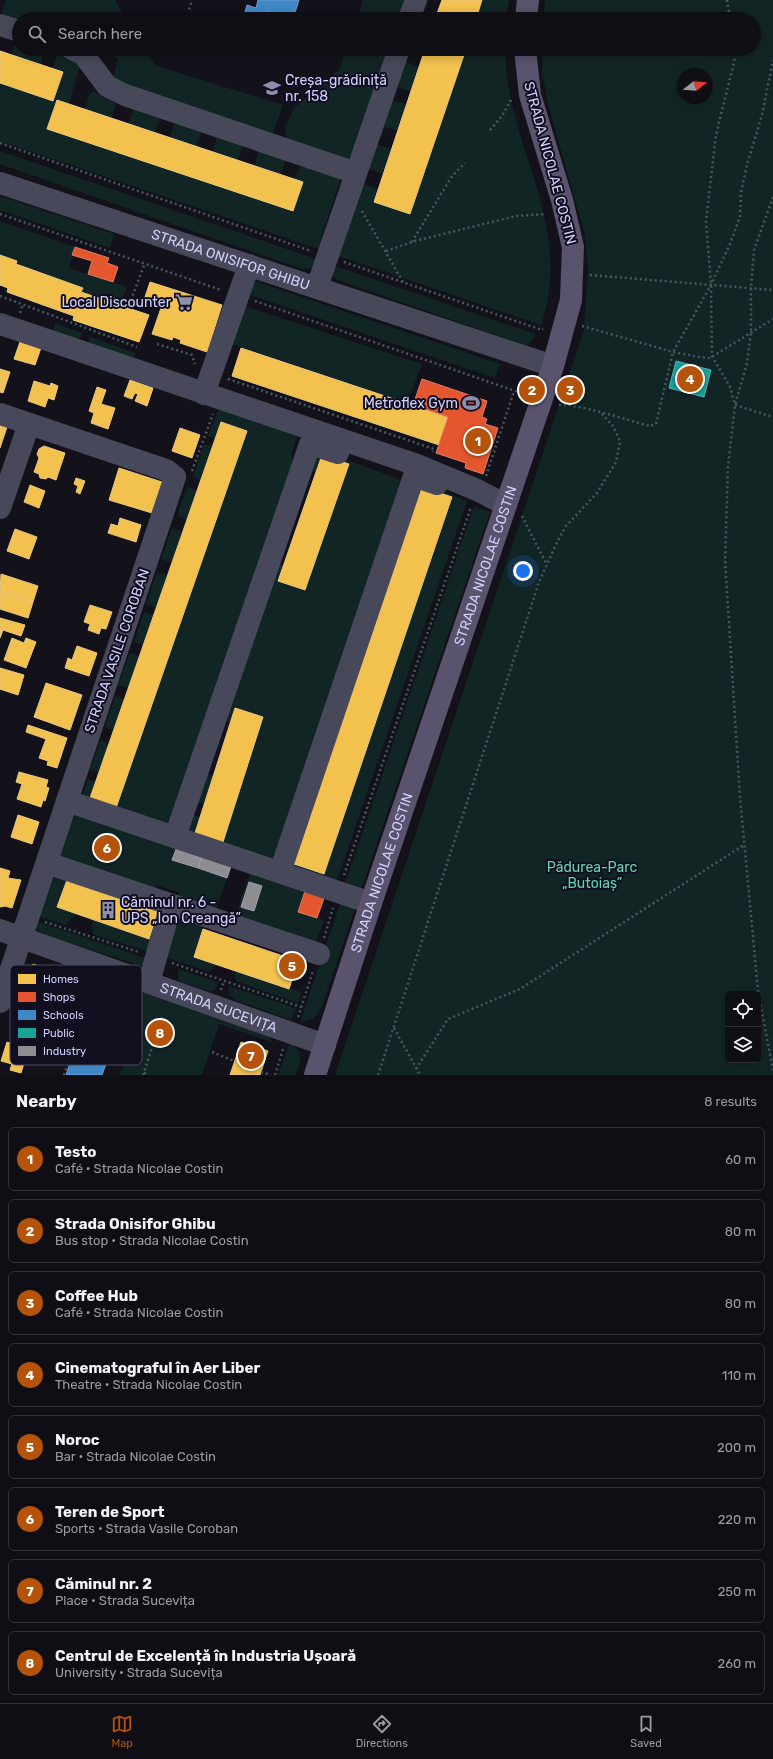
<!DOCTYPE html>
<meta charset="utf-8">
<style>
body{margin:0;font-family:Rubik,sans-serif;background:#1c1c22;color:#f1f3f6}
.controls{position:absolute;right:12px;bottom:12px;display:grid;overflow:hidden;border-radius:6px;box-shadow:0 2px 10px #0003}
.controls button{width:36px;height:36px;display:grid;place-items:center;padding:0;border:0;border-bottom:1px solid #2e2e34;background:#0e0e14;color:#f1f3f6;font:20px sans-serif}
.compass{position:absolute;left:677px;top:68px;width:36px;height:36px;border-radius:50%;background:#0e0e14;box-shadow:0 2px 10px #0003;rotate:73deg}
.you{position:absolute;left:523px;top:571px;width:14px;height:14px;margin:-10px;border:3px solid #fff;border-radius:50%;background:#1a73e8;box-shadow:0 0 0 6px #1a73e833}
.badge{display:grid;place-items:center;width:26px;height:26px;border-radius:50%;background:#b45309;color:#fff;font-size:13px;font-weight:700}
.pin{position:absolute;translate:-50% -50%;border:2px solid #fff;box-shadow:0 1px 4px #0006}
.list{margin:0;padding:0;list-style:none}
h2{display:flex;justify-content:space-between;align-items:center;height:52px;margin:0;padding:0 16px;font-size:17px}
h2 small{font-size:13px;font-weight:400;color:#9b9ca0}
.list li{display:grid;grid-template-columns:26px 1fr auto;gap:12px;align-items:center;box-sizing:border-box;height:64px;margin:0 8px 8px;padding:0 8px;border:1px solid #2e2e34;border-radius:6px}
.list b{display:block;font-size:15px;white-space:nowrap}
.list p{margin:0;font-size:13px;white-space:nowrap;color:#9b9ca0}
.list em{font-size:13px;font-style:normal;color:#9b9ca0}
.icon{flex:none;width:22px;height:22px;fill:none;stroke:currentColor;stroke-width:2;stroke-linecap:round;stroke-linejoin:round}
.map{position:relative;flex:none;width:773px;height:1075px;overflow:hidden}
.search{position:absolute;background:#0e0e14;box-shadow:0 2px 10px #0003;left:12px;right:12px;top:12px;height:44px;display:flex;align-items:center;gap:10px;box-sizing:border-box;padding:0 14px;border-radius:22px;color:#9b9ca0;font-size:15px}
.sheet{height:628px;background:#0e0e14}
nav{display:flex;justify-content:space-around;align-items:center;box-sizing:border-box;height:56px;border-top:1px solid #2e2e34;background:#0e0e14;font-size:11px;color:#9b9ca0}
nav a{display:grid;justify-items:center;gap:2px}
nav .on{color:#b45309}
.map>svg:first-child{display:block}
</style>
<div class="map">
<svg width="773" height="1075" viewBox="0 0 773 1075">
<rect width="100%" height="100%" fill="#13121b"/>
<g fill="#122525" fill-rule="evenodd">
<polygon points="6,0 115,0 126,19 19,19 19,26 0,18"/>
<polygon points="363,0 407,0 400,19 357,19"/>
<polygon points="482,0 509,0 506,19 476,19"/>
<path d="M 545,0 L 773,0 L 773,1075 L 335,1075 L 584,330 L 588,268 L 585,235 L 549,108 L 542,72 L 543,49 L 754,49 L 754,19 L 543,19 ZM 683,74 L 707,74 L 707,98 L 683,98 ZM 728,994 L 758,994 L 758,1060 L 728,1060 Z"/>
<polygon points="19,40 19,49 42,49 41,65 11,55 14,45"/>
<polygon points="91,49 143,49 157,66 283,105 274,130 270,134 144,96 113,78 118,58"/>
<polygon points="346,49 395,49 353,164 287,139 285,128 294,108 339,70"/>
<path d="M 466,49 L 505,49 C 506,147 575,223 541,325 L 339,256 L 362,184 L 379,189 L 374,202 L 410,214 Z"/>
<polygon points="64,52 81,62 69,104 57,100 47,130 293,211 303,182 293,179 304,162 335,173 340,181 321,238 324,245 322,250 0,141 0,83 53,101 63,73 52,69 58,53"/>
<polygon points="403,61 419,67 411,92 395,86"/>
<polygon points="94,92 114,99 116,105 111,118 85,109 89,95"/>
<polygon points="391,100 407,105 398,131 382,126"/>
<polygon points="133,109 158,113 160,119 155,132 129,124"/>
<polygon points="174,123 199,127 201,133 196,146 170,138"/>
<polygon points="217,137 242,141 243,147 238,160 212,152"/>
<polygon points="376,144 392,149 383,174 368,169"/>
<polygon points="0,151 319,260 313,268 302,269 0,164"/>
<polygon points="258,151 284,155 285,161 281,175 255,166"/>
<polygon points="0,196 114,234 110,248 0,210"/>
<polygon points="0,221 75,247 69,268 127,287 120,305 81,292 82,287 16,264 0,255"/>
<polygon points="332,265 535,334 533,339 527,346 335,279 331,274"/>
<polygon points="252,280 500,364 495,378 247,294"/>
<polygon points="244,306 422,364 407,403 232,344"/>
<polygon points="55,323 82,333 77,342 54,333"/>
<polygon points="90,337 136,353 132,364 86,349"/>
<polygon points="220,406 297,435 291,455 296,470 170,826 81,799 88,779 96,782 116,807 247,431 221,422 215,438 208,436"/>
<polygon points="204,444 212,446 200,480 193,477"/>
<polygon points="320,450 401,480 278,859 260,860 184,828 189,813 200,817 263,717 235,708 230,723 220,719 274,562 284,565 279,581 305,590 349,465 316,473 304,469"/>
<polygon points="421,483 467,501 335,886 291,865 294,864 324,874 452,498 415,508 411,504"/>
<polygon points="187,487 197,490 187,520 177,516"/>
<polygon points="474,506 490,512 363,884 360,889 343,890"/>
<polygon points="172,528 182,532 172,563 161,559"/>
<polygon points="157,572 167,576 156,608 146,604"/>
<polygon points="144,612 154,615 143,645 134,642"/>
<polygon points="130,653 139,656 128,688 118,685"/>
<polygon points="115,696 124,700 114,730 105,727"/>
<polygon points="100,740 109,744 99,773 90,770"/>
<polygon points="202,772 213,776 204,804 193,801"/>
<polygon points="74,814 178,844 173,860 227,878 216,910 235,917 251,870 305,891 298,911 324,920 314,948 179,900 178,892 157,885 153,897 57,856"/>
<polygon points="50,874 67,880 57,907 76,913 66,925 34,915"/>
<polygon points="341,901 354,908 354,911 321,1009 313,1019 300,1022"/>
<polygon points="158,912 153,953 93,934 92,919 149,939"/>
<polygon points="176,912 205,922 194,957 217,965 209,972 162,956"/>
<polygon points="36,921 151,960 148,968 45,935 37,929"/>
<polygon points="178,969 218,982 216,989 211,992 182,982 178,979"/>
<polygon points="235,971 301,992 298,1003 236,981"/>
<polygon points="95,972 267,1028 272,1042 219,1024 202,1075 120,1075 142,1003 91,985"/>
<polygon points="228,986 296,1008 291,1020 235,1000 230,995"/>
<path d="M 290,1042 C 304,1053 301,1059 296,1075 L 278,1075 Z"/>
</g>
<g fill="#f2c14e" stroke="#e8c682">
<polygon points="442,0 482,0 476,19 435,19"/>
<polygon points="425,49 466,49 410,214 374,202"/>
<polygon points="0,51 63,72 53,101 0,83"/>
<polygon points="57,100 303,182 293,211 47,129"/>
<polygon points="0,255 17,261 16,264 83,288 81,292 149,315 139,342 73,320 74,316 7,292 8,288 0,285"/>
<polygon points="150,282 222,305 207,352 180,343 181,340 173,337 172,340 152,334 162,305 144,300"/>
<polygon points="21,339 42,345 35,365 14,359"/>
<polygon points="241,348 448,417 439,445 232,376"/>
<polygon points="0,369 10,372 3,393 0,392"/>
<polygon points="130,380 153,388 147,406 135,401 138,394 135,393 132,399 124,396"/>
<polygon points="34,381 50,386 51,383 58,386 54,400 48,398 45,407 28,401"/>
<polygon points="97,387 106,390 101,404 115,408 108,429 91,423 94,413 89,411"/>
<polygon points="221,422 247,431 116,808 90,798"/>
<polygon points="0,425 7,427 0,448"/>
<polygon points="180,428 200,435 192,458 172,451"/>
<polygon points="44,446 65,453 56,480 48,477 46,479 40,478 39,474 34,472 39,458 37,454 39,449"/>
<polygon points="322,455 349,464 305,590 278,581"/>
<polygon points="119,468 162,482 152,513 109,500"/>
<polygon points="76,478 85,481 80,494 76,492 78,486 74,484"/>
<polygon points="30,485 45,491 39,508 24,502"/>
<polygon points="422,487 452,497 324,874 294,864"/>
<polygon points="120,518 141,525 136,542 108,533 111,524 118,526"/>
<polygon points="15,529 37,537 29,559 7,551"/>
<polygon points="1,574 38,586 33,602 0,591"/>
<polygon points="0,591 33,602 28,618 0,609"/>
<polygon points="90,605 112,612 106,629 101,628 99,634 88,630 90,624 84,622"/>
<polygon points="0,618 25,625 21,636 3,630 0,638"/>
<polygon points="12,638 24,643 26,638 36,642 26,668 4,660"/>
<polygon points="77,646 97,653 89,676 65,668 68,658 72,660"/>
<polygon points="0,668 24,675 18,695 0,689"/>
<polygon points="46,683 82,695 70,730 34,717"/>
<polygon points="235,708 263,717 223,842 195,833"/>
<polygon points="28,725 67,738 57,768 47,765 48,761 39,758 46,739 26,732"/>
<polygon points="19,772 48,780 46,787 49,788 45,801 43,800 41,807 17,799 22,784 16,782"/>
<polygon points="18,815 39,822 32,844 11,837"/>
<polygon points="0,868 10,871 8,878 21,880 12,908 5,906 0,907"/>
<polygon points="67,880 158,912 149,939 57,907"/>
<polygon points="203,929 298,961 289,989 194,957"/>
<polygon points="33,964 57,972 51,991 56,993 54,999 36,993 37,988 26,985"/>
<polygon points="7,1042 36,1051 33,1063 25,1060 21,1073 10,1070 12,1064 1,1061"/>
<polygon points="241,1042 268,1051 260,1075 230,1075"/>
</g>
<g fill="#e4572e" stroke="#de7b6c">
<polygon points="75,247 109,258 107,263 118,267 113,282 88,274 92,261 72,255"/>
<polygon points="422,379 487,401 482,417 487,419 485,424 498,428 483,474 465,468 466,463 436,453 448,417 413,405"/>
<polygon points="305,891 324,898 317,918 298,912"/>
</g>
<g fill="#3f88c5" stroke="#6b9ed5">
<polygon points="258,0 299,0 293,19 266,11 263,19 243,19 247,5 256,8"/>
<polygon points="90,1004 123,1016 102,1075 66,1075"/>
</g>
<polygon fill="#17a398" stroke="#4fb0b6" points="676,361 711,370 704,397 669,388"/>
<g fill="#8d8d92" stroke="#a1a1b2">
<polygon points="178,844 203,853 198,868 172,860"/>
<polygon points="203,853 232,863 227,878 198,868"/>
<polygon points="249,882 262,886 254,911 241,907"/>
</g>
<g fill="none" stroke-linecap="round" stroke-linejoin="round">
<g stroke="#495762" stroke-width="2.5" stroke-dasharray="2 3" stroke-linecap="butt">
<polyline points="727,0 730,19"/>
<polyline points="186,19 192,0"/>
<polyline points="735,49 736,54 716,135 706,221 711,285 712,356 730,387 735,405 773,417"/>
<polyline points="490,130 502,116 512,98"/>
<polyline points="0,143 311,251"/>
<polyline points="773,197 754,250 751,288 751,332 747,363 735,405 728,466 725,560 740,797 758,991 773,1070"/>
<polyline points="362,211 403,282"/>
<polyline points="0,214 221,290"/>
<polyline points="412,242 452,176 465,163"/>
<polyline points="386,251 415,241 516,216 546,214"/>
<polyline points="344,262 542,330 543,329"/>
<polyline points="590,275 773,290"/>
<polyline points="0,296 137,347"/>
<polyline points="255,301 524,394"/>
<polyline points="129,305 145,263"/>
<polyline points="20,313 23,304"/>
<polyline points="582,326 673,352 699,357 710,358 773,319"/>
<polyline points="157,344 192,355 195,364"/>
<polyline points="228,379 434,449 433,452"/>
<path d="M 559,405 C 576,403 630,421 650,426 L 656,424 L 673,352 L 711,285 L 730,244 L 740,217 L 741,192 L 747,165 L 762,115 L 773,60"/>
<polyline points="192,471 213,414"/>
<polyline points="486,476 514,391"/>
<polyline points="522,516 547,565"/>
<polyline points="344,875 471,507"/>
<polyline points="45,922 139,952"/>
<polyline points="324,938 333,908"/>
<polyline points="172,963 301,1007"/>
<polyline points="221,990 224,981"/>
<polyline points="298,1017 313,971"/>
<polyline points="394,1028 420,1075"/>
<polyline points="212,1052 234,1061"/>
<polyline points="416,1069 448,1019 520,989 744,845"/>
<polyline points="261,1072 271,1075"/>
<polyline points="144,1073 149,1075"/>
<polyline points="64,1075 93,988"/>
<polyline points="143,1075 162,1017"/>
<polyline points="275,1075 283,1049"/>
<polyline points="378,1075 539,582 558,540 566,526 597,493 616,462 620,441 613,426 601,413"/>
</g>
<g stroke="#48485b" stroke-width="22">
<polyline points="409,19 416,0"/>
<polyline points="0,25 19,31"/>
<polyline points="72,49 83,54 107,86 125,95 356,173"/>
<path id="s1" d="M 0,183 L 553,366"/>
<polyline points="317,287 399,49"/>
<polyline points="0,324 417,465 477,490 506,505"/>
<polyline points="204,394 249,265"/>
<polyline points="0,414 166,470 175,477 0,1002"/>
<polyline points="0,508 29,424"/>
<polyline points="67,801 371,903"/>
<polyline points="175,837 310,444 338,453"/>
<polyline points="47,863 319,954"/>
<polyline points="280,872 414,476 437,484"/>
<path id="s2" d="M 0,930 L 325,1045"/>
<polyline points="149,982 171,905"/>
</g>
<g stroke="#5a536d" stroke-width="22">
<polyline points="526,19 528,0"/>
<path id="s3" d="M 315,1075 L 371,903 L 553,366 L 571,300 L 573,247 L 562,200 L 530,95 L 525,49"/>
</g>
</g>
<defs>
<g id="school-bare" transform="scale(1.38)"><path d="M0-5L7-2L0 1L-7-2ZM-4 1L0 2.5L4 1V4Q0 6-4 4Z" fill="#8e8ead" stroke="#100e1f" stroke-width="2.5" paint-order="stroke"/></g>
<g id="supermarket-bare" transform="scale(1.38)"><path d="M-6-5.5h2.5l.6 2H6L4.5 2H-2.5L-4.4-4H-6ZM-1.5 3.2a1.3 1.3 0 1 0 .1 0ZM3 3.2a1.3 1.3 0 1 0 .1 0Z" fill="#8e8ead" stroke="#100e1f" stroke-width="2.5" paint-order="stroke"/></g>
<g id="stadium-bare" transform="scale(1.38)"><path d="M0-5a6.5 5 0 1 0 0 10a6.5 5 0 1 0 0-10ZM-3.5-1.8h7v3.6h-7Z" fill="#8e8ead" stroke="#100e1f" stroke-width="2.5" paint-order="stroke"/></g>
<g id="building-bare" transform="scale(1.38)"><path d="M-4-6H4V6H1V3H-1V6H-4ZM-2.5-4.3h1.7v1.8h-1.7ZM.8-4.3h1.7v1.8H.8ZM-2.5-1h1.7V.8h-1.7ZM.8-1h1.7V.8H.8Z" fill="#8e8ead" stroke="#100e1f" stroke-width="2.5" paint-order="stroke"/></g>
</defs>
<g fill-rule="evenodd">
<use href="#school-bare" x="272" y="88"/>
<use href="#supermarket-bare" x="184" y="302"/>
<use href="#stadium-bare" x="471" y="403"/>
<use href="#building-bare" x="108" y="910"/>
</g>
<g text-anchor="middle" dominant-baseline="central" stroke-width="4" stroke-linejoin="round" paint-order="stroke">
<g font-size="14" fill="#d1d0fb" stroke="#100e1f" text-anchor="start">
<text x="285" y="80">Creșa-grădiniță<tspan x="285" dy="16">nr. 158</tspan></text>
<text x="171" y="302" text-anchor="end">Local Discounter</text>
<text x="458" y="403" text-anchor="end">Metroflex Gym</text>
<text x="121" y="902">Căminul nr. 6 -<tspan x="121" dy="16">UPS „Ion Creangă”</tspan></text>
</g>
<g font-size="14" fill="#d1d0fb" stroke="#100e1f">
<text transform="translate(550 163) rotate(75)">STRADA NICOLAE COSTIN</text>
<text stroke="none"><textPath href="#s1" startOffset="243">STRADA ONISIFOR GHIBU</textPath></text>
<text stroke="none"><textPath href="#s3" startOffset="537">STRADA NICOLAE COSTIN</textPath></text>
<text transform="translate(117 651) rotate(-71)">STRADA VASILE COROBAN</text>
<text stroke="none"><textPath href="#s3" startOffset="213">STRADA NICOLAE COSTIN</textPath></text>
<text stroke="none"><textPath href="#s2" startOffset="232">STRADA SUCEVIȚA</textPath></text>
</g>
<g font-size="14" fill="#63d4ae" stroke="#100e1f">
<text x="592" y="867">Pădurea-Parc<tspan x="592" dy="16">„Butoiaș”</tspan></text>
</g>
</g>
<rect x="10" y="965" width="132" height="100" rx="6" fill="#100e1f" stroke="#4a4861" stroke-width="1"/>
<rect x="18" y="974" width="18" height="10" fill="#f2c14e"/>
<rect x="18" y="992" width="18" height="10" fill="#e4572e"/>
<rect x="18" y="1010" width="18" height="10" fill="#3f88c5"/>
<rect x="18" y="1028" width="18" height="10" fill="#17a398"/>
<rect x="18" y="1046" width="18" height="10" fill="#8d8d92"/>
<g font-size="11" fill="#d1d0fb">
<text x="43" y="983">Homes</text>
<text x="43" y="1001">Shops</text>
<text x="43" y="1019">Schools</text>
<text x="43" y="1037">Public</text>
<text x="43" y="1055">Industry</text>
</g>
</svg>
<div class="controls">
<button><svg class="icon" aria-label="locate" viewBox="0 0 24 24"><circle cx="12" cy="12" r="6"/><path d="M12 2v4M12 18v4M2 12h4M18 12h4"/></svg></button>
<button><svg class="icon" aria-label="layers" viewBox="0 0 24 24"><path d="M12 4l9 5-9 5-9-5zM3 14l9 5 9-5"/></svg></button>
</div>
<svg class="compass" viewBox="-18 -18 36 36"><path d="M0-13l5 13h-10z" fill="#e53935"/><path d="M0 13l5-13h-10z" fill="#9b9ca0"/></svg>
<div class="you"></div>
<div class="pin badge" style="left:478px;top:441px">1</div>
<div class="pin badge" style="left:532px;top:390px">2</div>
<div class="pin badge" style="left:570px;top:390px">3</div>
<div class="pin badge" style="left:690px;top:379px">4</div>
<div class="pin badge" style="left:292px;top:966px">5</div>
<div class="pin badge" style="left:107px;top:848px">6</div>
<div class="pin badge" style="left:251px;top:1056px">7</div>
<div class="pin badge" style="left:160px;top:1033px">8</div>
<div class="search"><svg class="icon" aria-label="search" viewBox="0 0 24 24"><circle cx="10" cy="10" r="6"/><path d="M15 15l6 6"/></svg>Search here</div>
</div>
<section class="sheet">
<h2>Nearby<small>8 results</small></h2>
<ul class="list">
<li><span class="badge">1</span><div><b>Testo</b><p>Café · Strada Nicolae Costin</p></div><em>60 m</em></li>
<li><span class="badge">2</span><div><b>Strada Onisifor Ghibu</b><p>Bus stop · Strada Nicolae Costin</p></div><em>80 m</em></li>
<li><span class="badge">3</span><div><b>Coffee Hub</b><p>Café · Strada Nicolae Costin</p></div><em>80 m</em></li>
<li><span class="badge">4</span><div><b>Cinematograful în Aer Liber</b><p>Theatre · Strada Nicolae Costin</p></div><em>110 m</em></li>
<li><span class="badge">5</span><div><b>Noroc</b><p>Bar · Strada Nicolae Costin</p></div><em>200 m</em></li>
<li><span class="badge">6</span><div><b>Teren de Sport</b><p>Sports · Strada Vasile Coroban</p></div><em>220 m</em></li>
<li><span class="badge">7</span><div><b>Căminul nr. 2</b><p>Place · Strada Sucevița</p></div><em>250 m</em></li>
<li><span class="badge">8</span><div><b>Centrul de Excelență în Industria Ușoară</b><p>University · Strada Sucevița</p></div><em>260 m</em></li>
</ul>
</section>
<nav>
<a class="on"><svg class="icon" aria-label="map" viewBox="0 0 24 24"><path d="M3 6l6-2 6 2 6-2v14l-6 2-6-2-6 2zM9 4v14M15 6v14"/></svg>Map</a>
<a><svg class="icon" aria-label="directions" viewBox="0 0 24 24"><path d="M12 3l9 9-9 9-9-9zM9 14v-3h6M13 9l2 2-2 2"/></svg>Directions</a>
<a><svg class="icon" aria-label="saved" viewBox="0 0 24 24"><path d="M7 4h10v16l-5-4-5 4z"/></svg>Saved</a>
</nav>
